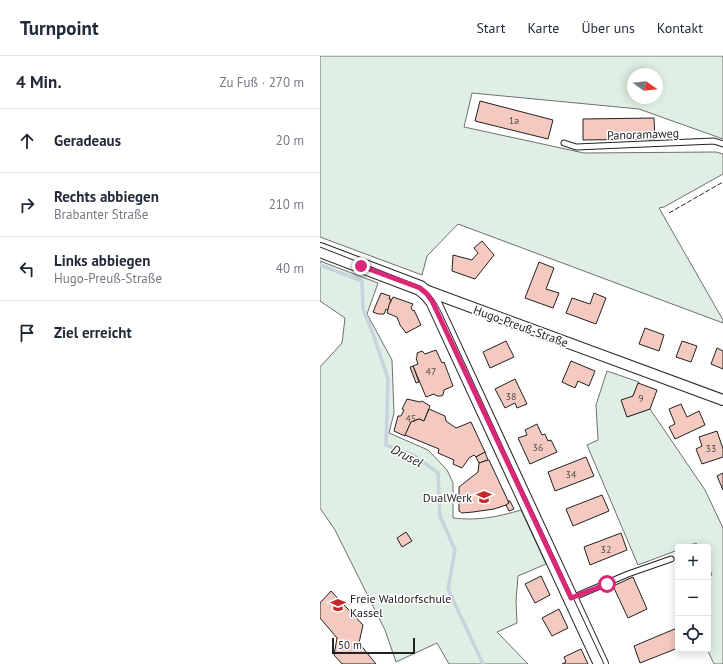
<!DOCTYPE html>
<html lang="de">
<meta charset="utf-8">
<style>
body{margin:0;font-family:"PT Sans",sans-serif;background:#f6f6f7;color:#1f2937}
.controls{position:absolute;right:12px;bottom:12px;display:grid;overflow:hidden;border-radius:4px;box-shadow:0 2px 10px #0003}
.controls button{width:36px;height:36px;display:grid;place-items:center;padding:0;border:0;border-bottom:1px solid #e0e1e3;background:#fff;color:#1f2937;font:20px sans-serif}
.compass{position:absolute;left:307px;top:12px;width:36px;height:36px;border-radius:50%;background:#fff;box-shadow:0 2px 10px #0003;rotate:104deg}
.scale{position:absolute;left:12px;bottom:10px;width:83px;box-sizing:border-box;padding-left:4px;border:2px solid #222;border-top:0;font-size:11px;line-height:14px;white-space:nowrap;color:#222;-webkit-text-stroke:3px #fff;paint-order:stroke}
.stop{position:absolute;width:12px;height:12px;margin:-9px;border:3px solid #db2777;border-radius:50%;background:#fff}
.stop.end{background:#db2777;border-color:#fff;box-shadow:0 1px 4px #0008}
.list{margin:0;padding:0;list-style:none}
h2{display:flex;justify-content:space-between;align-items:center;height:52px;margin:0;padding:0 16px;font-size:17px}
h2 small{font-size:13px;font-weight:400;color:#747a83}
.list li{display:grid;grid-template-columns:26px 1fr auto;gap:12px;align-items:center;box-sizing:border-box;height:64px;padding:0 16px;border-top:1px solid #e0e1e3}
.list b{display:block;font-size:15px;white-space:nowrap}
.list p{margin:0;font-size:13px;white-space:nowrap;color:#747a83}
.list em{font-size:13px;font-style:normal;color:#747a83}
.icon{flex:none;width:22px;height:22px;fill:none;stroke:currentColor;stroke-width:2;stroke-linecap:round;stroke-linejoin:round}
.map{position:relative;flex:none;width:403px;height:608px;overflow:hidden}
header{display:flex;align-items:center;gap:24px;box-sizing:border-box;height:56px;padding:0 20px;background:#fff;border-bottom:1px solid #e0e1e3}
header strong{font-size:19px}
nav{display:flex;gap:22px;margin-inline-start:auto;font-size:14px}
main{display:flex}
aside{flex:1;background:#fff}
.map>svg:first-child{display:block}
</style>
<header>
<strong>Turnpoint</strong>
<nav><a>Start</a><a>Karte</a><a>Über uns</a><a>Kontakt</a></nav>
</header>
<main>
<aside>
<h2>4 Min.<small>Zu Fuß · 270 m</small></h2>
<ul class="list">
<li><svg class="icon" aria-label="ahead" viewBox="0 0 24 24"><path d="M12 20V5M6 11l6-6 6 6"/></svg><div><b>Geradeaus</b></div><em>20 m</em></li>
<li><svg class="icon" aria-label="right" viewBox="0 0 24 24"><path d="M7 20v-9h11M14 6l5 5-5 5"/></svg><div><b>Rechts abbiegen</b><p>Brabanter Straße</p></div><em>210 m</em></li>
<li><svg class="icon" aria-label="left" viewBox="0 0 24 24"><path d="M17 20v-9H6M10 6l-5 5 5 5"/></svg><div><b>Links abbiegen</b><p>Hugo-Preuß-Straße</p></div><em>40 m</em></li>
<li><svg class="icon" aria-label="arrive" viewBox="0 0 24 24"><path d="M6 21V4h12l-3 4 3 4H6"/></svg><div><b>Ziel erreicht</b></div></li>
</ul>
</aside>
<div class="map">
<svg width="403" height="608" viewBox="0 0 403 608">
<rect width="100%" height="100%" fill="#fff"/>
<g fill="#e0efe3" stroke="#6f6f6f" fill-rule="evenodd">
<path d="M 0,0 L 403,0 L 403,83 L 319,53 L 152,37 L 144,71 L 264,97 L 396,96 L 403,98 L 403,118 L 344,151 L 339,152 L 403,264 L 403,267 L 138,168 L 107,200 L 102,219 L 0,181 ZM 313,18 L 337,18 L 337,42 L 313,42 Z"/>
<path d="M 0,205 L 58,227 L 47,258 L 72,304 L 74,357 L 69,377 L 108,394 L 127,414 L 133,427 L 133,462 C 158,465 177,461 201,454 L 226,508 L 198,520 L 196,545 L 197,567 L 177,576 L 208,608 L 129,608 L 117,587 L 76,606 L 65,574 L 15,474 L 0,452 L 0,311 L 22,287 L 25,262 L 0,245 Z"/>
<polygon points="287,315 319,326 313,340 307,361 330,353 385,434 403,472 403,608 394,608 387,593 388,593 388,521 392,519 388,510 388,491 379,491 376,487 365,491 358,491 358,494 318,509 267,389 278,384 276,349"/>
</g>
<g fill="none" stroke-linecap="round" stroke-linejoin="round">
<polyline stroke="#c7d3dd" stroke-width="3.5" points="0,209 42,225 43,253 53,278 68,323 66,389 95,400 118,417 120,460 135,494 128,533 163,608"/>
</g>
<g fill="#f3c9c0" stroke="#222">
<polygon points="160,45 233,64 228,83 155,65"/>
<polygon points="334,62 335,83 263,84 263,63"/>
<polygon points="162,185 174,199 155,223 132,215 133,199 152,204 158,197 154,192"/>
<polygon points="219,206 234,212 226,233 239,237 233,252 205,242"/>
<polygon points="61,237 70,240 69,243 71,243 68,254 66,253 64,258 58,258 53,256"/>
<polygon points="274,237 286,242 276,268 246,257 252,242 270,248"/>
<polygon points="73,241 93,248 91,252 93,255 94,254 101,269 86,277 80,269 77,261 67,257 69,249"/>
<polygon points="325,272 344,279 339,295 319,288"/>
<polygon points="186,285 194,301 170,312 163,296"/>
<polygon points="362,285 377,290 371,306 356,301"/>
<polygon points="397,292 403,295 403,313 391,308"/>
<polygon points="116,294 122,307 124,306 133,330 124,334 123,339 121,340 117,340 114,338 106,341 93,310 98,308 96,302 97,301 97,297 102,295 105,298"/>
<polygon points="251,305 275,315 269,330 258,325 255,332 242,326"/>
<polygon points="93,310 99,326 96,327 90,311"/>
<polygon points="195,323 207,348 197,352 195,347 185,352 175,333"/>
<polygon points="318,327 337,334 330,353 307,361 301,344 313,340"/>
<polygon points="87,343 100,346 102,345 110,350 104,365 99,363 91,366 85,380 74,375 78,360 81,360 84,354 82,353"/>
<polygon points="361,348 367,361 379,355 385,369 355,383 349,371 355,368 349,353"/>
<polygon points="109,353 125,360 126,365 136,372 151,366 165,396 156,401 154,399 149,402 142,412 133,408 134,404 118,397 119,393 85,379 91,366 99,363 104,365"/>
<polygon points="217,368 222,379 225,378 228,385 231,384 237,396 210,408 198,382 207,379 205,374"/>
<polygon points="397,375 403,393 403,401 382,408 376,393 382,390 379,381"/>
<polygon points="165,396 168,404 159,407 156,401"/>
<polygon points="266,401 274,420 235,435 228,416"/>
<polygon points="168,404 169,404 189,447 186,449 174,453 153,456 142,457 139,455 139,431 158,416 159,407"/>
<polygon points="403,417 403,434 397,420"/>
<polygon points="282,439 289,455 253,470 246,453"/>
<polygon points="188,445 190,445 194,453 189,455 186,449 189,447"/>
<polygon points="86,476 92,485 82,491 77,482"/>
<polygon points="301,477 307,494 270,509 264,491"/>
<polygon points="221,520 230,539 215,547 205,528"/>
<polygon points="313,521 327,553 308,562 293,530"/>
<polygon points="11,535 43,569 39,587 56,608 22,608 14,599 17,582 0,562 0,547"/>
<polygon points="239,553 248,572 232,580 222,562"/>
<polygon points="357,572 358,575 358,592 320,607 314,590"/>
<polygon points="261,593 268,608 242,608 246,606 244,601"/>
</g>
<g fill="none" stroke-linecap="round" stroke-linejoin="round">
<g stroke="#222" stroke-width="7">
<g id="lane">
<polyline points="244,87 256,91 394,85 403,88"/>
<polyline points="252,542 308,518 351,503"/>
</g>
</g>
<g stroke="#222" stroke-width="12">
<polyline id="street" points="105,234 403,344"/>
</g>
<g stroke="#222" stroke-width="16">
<polyline id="secondary" points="0,194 100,232 107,238 113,245 281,608"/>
</g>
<use href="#lane" stroke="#fff" stroke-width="5"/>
<use href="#street" stroke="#fff" stroke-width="10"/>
<use href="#secondary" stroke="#fff" stroke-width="14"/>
<path stroke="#222" stroke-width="1" d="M 0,191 L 100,230 C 111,237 116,246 122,258 L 182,389 L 284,608"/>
<polyline stroke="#222" stroke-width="1" stroke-dasharray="5 2" stroke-linecap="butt" points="349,157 403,126"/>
</g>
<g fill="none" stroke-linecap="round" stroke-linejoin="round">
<polyline stroke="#db2777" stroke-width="5" points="41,210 100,232 107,238 112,245 251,542 287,528"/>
</g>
<defs>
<g id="school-bare" transform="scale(1.2)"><path d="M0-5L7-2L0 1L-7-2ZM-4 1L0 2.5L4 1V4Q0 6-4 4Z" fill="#c62828" stroke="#fff" stroke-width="2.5" paint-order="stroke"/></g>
</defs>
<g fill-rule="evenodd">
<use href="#school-bare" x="164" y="441"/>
<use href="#school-bare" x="18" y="549"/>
</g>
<g text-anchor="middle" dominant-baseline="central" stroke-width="3" stroke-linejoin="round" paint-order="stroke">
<g font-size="10" fill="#564c4a">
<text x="194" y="64">1a</text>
<text x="111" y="315">47</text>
<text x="191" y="340">38</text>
<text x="321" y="342">9</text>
<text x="91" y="362">45</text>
<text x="218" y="391">36</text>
<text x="391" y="392">33</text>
<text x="251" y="418">34</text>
<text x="286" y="493">32</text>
</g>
<g font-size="12" fill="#222" stroke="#fff">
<text transform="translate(323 78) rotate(-2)">Panoramaweg</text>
<text transform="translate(201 270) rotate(20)">Hugo-Preuß-Straße</text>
</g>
<g font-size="12" fill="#222" stroke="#fff" text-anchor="end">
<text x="152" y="441">DualWerk</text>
<text x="30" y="542" text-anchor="start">Freie Waldorfschule<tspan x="30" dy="14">Kassel</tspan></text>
</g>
<g font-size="13" font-style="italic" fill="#222" stroke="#fff">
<text transform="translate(87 400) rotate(27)">Drusel</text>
</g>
</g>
</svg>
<div class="controls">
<button>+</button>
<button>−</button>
<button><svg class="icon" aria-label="locate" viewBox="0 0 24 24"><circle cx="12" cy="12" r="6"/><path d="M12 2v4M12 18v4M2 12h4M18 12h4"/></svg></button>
</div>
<svg class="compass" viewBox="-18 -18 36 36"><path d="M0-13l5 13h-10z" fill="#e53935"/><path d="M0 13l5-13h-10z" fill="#747a83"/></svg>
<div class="scale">50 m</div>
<div class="stop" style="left:287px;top:528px"></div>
<div class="stop end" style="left:41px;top:210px"></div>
</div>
</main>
